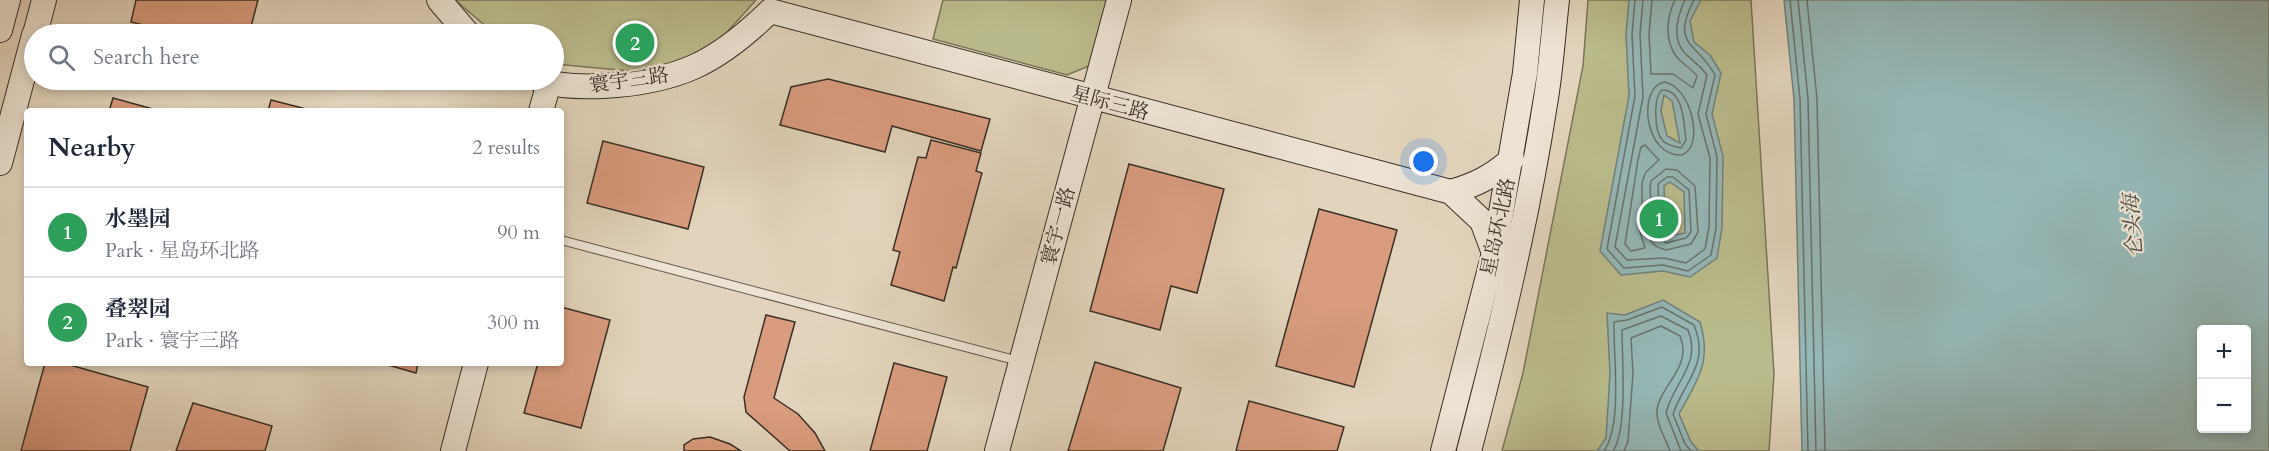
<!DOCTYPE html>
<meta charset="utf-8">
<style>
body{margin:0;font-family:Cardo,"Noto Serif SC",serif;background:#f2f2f3;color:#1f2937}
.controls{position:absolute;right:18px;bottom:18px;display:grid;overflow:hidden;border-radius:6px;box-shadow:0 3px 9px #0003}
.controls button{width:54px;height:54px;display:grid;place-items:center;padding:0;border:0;border-bottom:2px solid #e0e1e3;background:#fff;color:#1f2937;font:30px sans-serif}
.you{position:absolute;left:1424px;top:162px;width:21px;height:21px;margin:-15px;border:4px solid #fff;border-radius:50%;background:#1a73e8;box-shadow:0 0 0 9px #1a73e833}
.badge{display:grid;place-items:center;width:39px;height:39px;border-radius:50%;background:#8f2418;color:#fff;font-size:20px;font-weight:700}
.pin{position:absolute;translate:-50% -50%;border:3px solid #fff;box-shadow:0 2px 6px #0006}
.list{margin:0;padding:0;list-style:none}
h2{display:flex;justify-content:space-between;align-items:center;height:78px;margin:0;padding:0 24px;font-size:26px}
h2 small{font-size:20px;font-weight:400;color:#747a83}
.list li{display:grid;grid-template-columns:39px 1fr auto;gap:18px;align-items:center;box-sizing:border-box;height:90px;padding:0 24px;border-top:2px solid #e0e1e3}
.list b{display:block;font-size:22px;white-space:nowrap}
.list p{margin:0;font-size:20px;white-space:nowrap;color:#747a83}
.list em{font-size:20px;font-style:normal;color:#747a83}
.icon{flex:none;width:33px;height:33px;fill:none;stroke:currentColor;stroke-width:2;stroke-linecap:round;stroke-linejoin:round}
.map{position:relative;flex:none;width:2269px;height:451px;overflow:hidden}
.search{position:absolute;background:#fff;box-shadow:0 3px 9px #0003;left:24px;top:24px;width:540px;height:66px;display:flex;align-items:center;gap:15px;box-sizing:border-box;padding:0 21px;border-radius:33px;color:#747a83;font-size:22px}
.panel{position:absolute;background:#fff;box-shadow:0 3px 9px #0003;left:24px;top:108px;width:540px;height:258px;border-radius:6px}
.map>svg:first-child{display:block}
</style>
<div class="map">
<svg width="2269" height="451" viewBox="0 0 2269 451">
<rect width="100%" height="100%" fill="#e2d4bc"/>
<filter id="stains"><feTurbulence type="fractalNoise" baseFrequency=".00333" numOctaves="4"/><feColorMatrix values="0 0 0 0 .2 0 0 0 0 .09 0 0 0 0 .02 0 0 0 .5 -.17"/></filter>
<radialGradient id="worn" r=".72"><stop offset=".6" stop-color="#630" stop-opacity="0"/><stop offset="1" stop-color="#630" stop-opacity=".3"/></radialGradient>
<g fill="#babb8c" stroke="#7a7558" stroke-width="1.5">
<polygon points="455,0 756,0 709,52 641,72 554,64 554,34 495,34"/>
<polygon points="943,0 1111,0 1094,64 1067,75 933,39"/>
<polygon points="1588,0 1751,0 1774,374 1769,451 1502,451 1523,373 1583,66"/>
</g>
<g fill="#95b7b6" stroke="#71817c" stroke-width="1.5" fill-rule="evenodd">
<path d="M 1629,0 L 1701,0 L 1690,21 L 1694,42 L 1710,55 L 1721,73 L 1712,114 L 1723,156 L 1722,228 L 1717,258 L 1690,277 L 1663,271 L 1621,275 L 1600,251 L 1629,96 L 1626,34 ZM 1664,95 L 1672,101 L 1680,143 L 1667,136 L 1661,111 ZM 1670,182 L 1684,192 L 1685,233 L 1666,237 L 1660,225 L 1665,211 L 1664,186 Z"/>
<path d="M 1784,0 L 2269,0 L 2269,451 L 1802,451 L 1794,99 ZM 2202,330 L 2246,330 L 2246,428 L 2202,428 Z"/>
<path d="M 1663,300 L 1700,322 C 1712,362 1698,379 1679,414 L 1691,442 L 1699,451 L 1597,451 L 1606,438 L 1610,373 L 1607,313 L 1625,315 Z"/>
</g>
<g fill="none" stroke-linecap="round" stroke-linejoin="round">
<g stroke="#68736e" stroke-width="1.5">
<path d="M 1635,0 L 1632,34 L 1635,96 L 1607,249 L 1624,268 L 1663,265 L 1688,271 L 1711,255 L 1716,228 L 1717,157 L 1706,114 L 1715,75 C 1697,42 1670,46 1694,0"/>
<path d="M 1643,0 L 1640,34 L 1643,97 L 1615,247 L 1627,260 L 1664,258 L 1686,263 L 1705,249 L 1709,227 L 1710,158 L 1698,114 L 1707,75 C 1700,65 1691,60 1683,51 C 1672,36 1678,15 1685,0"/>
<path d="M 1652,0 L 1649,34 L 1651,74 L 1673,74 L 1693,88 L 1697,76 C 1691,68 1682,64 1676,56 C 1664,40 1667,16 1675,0"/>
<polyline points="1790,0 1800,99 1808,451"/>
<polyline points="1798,0 1808,99 1816,451"/>
<polyline points="1807,0 1817,99 1825,451"/>
<path d="M 1664,82 C 1690,85 1706,146 1682,155 C 1644,157 1637,88 1664,82 Z"/>
<path d="M 1662,90 C 1684,89 1684,125 1686,140 L 1681,148 C 1676,147 1667,145 1663,141 C 1654,132 1653,98 1662,90 Z"/>
<polygon points="1645,145 1659,160 1646,172 1642,182 1642,208 1638,226 1645,248 1631,251 1625,244 1638,160 1641,147"/>
<path d="M 1666,169 L 1677,170 L 1695,186 L 1698,232 L 1691,244 L 1666,250 C 1639,244 1651,221 1651,206 C 1651,197 1649,189 1651,181 Z"/>
<polygon points="1667,177 1673,177 1689,190 1691,232 1686,238 1666,243 1660,239 1654,225 1659,210 1658,184"/>
<path d="M 1604,451 C 1623,424 1613,355 1614,322 L 1627,320 L 1662,307 L 1694,325 C 1710,364 1685,380 1673,414 L 1685,444 L 1691,451"/>
<path d="M 1613,451 C 1628,429 1622,358 1622,330 L 1661,316 L 1688,330 C 1702,364 1673,383 1666,413 L 1681,451"/>
<path d="M 1624,451 L 1628,441 L 1633,373 L 1631,338 L 1661,326 L 1680,336 C 1694,369 1655,388 1657,415 C 1658,427 1666,440 1670,451"/>
</g>
</g>
<g fill="#d99c7f" stroke="#3a2f25" stroke-width="1.5">
<polygon points="136,0 258,0 249,34 179,34 131,22"/>
<polygon points="828,79 990,119 981,151 892,126 885,152 780,125 791,87"/>
<polygon points="113,98 160,111 109,111"/>
<polygon points="271,100 314,111 268,111"/>
<polygon points="931,140 981,153 976,171 982,173 956,268 953,267 944,301 891,285 900,252 893,250 918,157 926,158"/>
<polygon points="603,141 704,167 688,229 587,203"/>
<polygon points="1129,164 1224,189 1197,293 1171,286 1160,330 1090,311"/>
<polygon points="1319,209 1397,230 1354,387 1276,366"/>
<polygon points="561,307 610,320 581,428 524,413 538,363 561,363"/>
<polygon points="766,315 795,322 774,398 798,414 815,433 825,451 790,451 746,412 744,397"/>
<polygon points="1095,362 1181,388 1163,451 1068,451"/>
<polygon points="45,363 63,363 148,387 130,451 21,451"/>
<polygon points="381,363 418,363 416,373"/>
<polygon points="894,363 947,377 927,451 870,451"/>
<polygon points="1249,401 1344,427 1337,451 1236,451"/>
<polygon points="193,403 272,426 265,451 176,451"/>
<polygon points="710,437 730,444 741,451 684,451 684,445 693,439"/>
</g>
<g fill="none" stroke-linecap="round" stroke-linejoin="round">
<g stroke="#64584b" stroke-width="10">
<polyline id="lane" points="561,240 1018,361"/>
</g>
<g stroke="#3a2f25" stroke-width="26">
<g id="secondary">
<polyline points="439,0 468,34"/>
<polyline points="0,30 8,0"/>
<polyline points="35,34 44,0"/>
<path d="M 540,80 C 560,87 582,87 603,86 C 678,82 717,63 770,11 L 1451,192 L 1482,221 L 1494,253"/>
<polyline points="541,111 549,83"/>
<polyline points="0,163 34,35"/>
<path d="M 1451,192 C 1475,185 1492,177 1512,159"/>
<polyline points="453,451 476,363"/>
<polyline points="997,451 1119,0"/>
<polyline points="1443,451 1494,253 1525,73 1532,0"/>
<path d="M 1469,451 C 1499,336 1527,221 1545,104 C 1551,70 1553,35 1557,0"/>
</g>
</g>
<use href="#lane" stroke="#ece3d3" stroke-width="8"/>
<use href="#secondary" stroke="#ece3d3" stroke-width="24"/>
</g>
<g text-anchor="middle" dominant-baseline="central" stroke-width="4.5" stroke-linejoin="round" paint-order="stroke">
<g font-size="20" fill="#3a2f25" stroke="#ece3d3">
<text transform="translate(629 80) rotate(-8)">寰宇三路</text>
<text transform="translate(1110 103) rotate(15)">星际三路</text>
<text transform="translate(1058 226) rotate(-75)">寰宇一路</text>
<text transform="translate(1498 227) rotate(-78)">星岛环北路</text>
</g>
<g font-size="21" font-style="italic" fill="#4c4a42" stroke="#ece3d3">
<text transform="translate(2133 226) rotate(-94)">仑头海</text>
</g>
</g>
<rect width="100%" height="100%" filter="url(#stains)"/>
<rect width="100%" height="100%" fill="url(#worn)"/>
</svg>
<div class="controls">
<button>+</button>
<button>−</button>
</div>
<div class="you"></div>
<div class="pin badge" style="left:1659px;top:219px;background:#2e9e5b">1</div>
<div class="pin badge" style="left:635px;top:43px;background:#2e9e5b">2</div>
<div class="search"><svg class="icon" aria-label="search" viewBox="0 0 24 24"><circle cx="10" cy="10" r="6"/><path d="M15 15l6 6"/></svg>Search here</div>
<section class="panel">
<h2>Nearby<small>2 results</small></h2>
<ul class="list">
<li><span class="badge" style="background:#2e9e5b">1</span><div><b>水墨园</b><p>Park · 星岛环北路</p></div><em>90 m</em></li>
<li><span class="badge" style="background:#2e9e5b">2</span><div><b>叠翠园</b><p>Park · 寰宇三路</p></div><em>300 m</em></li>
</ul>
</section>
</div>
